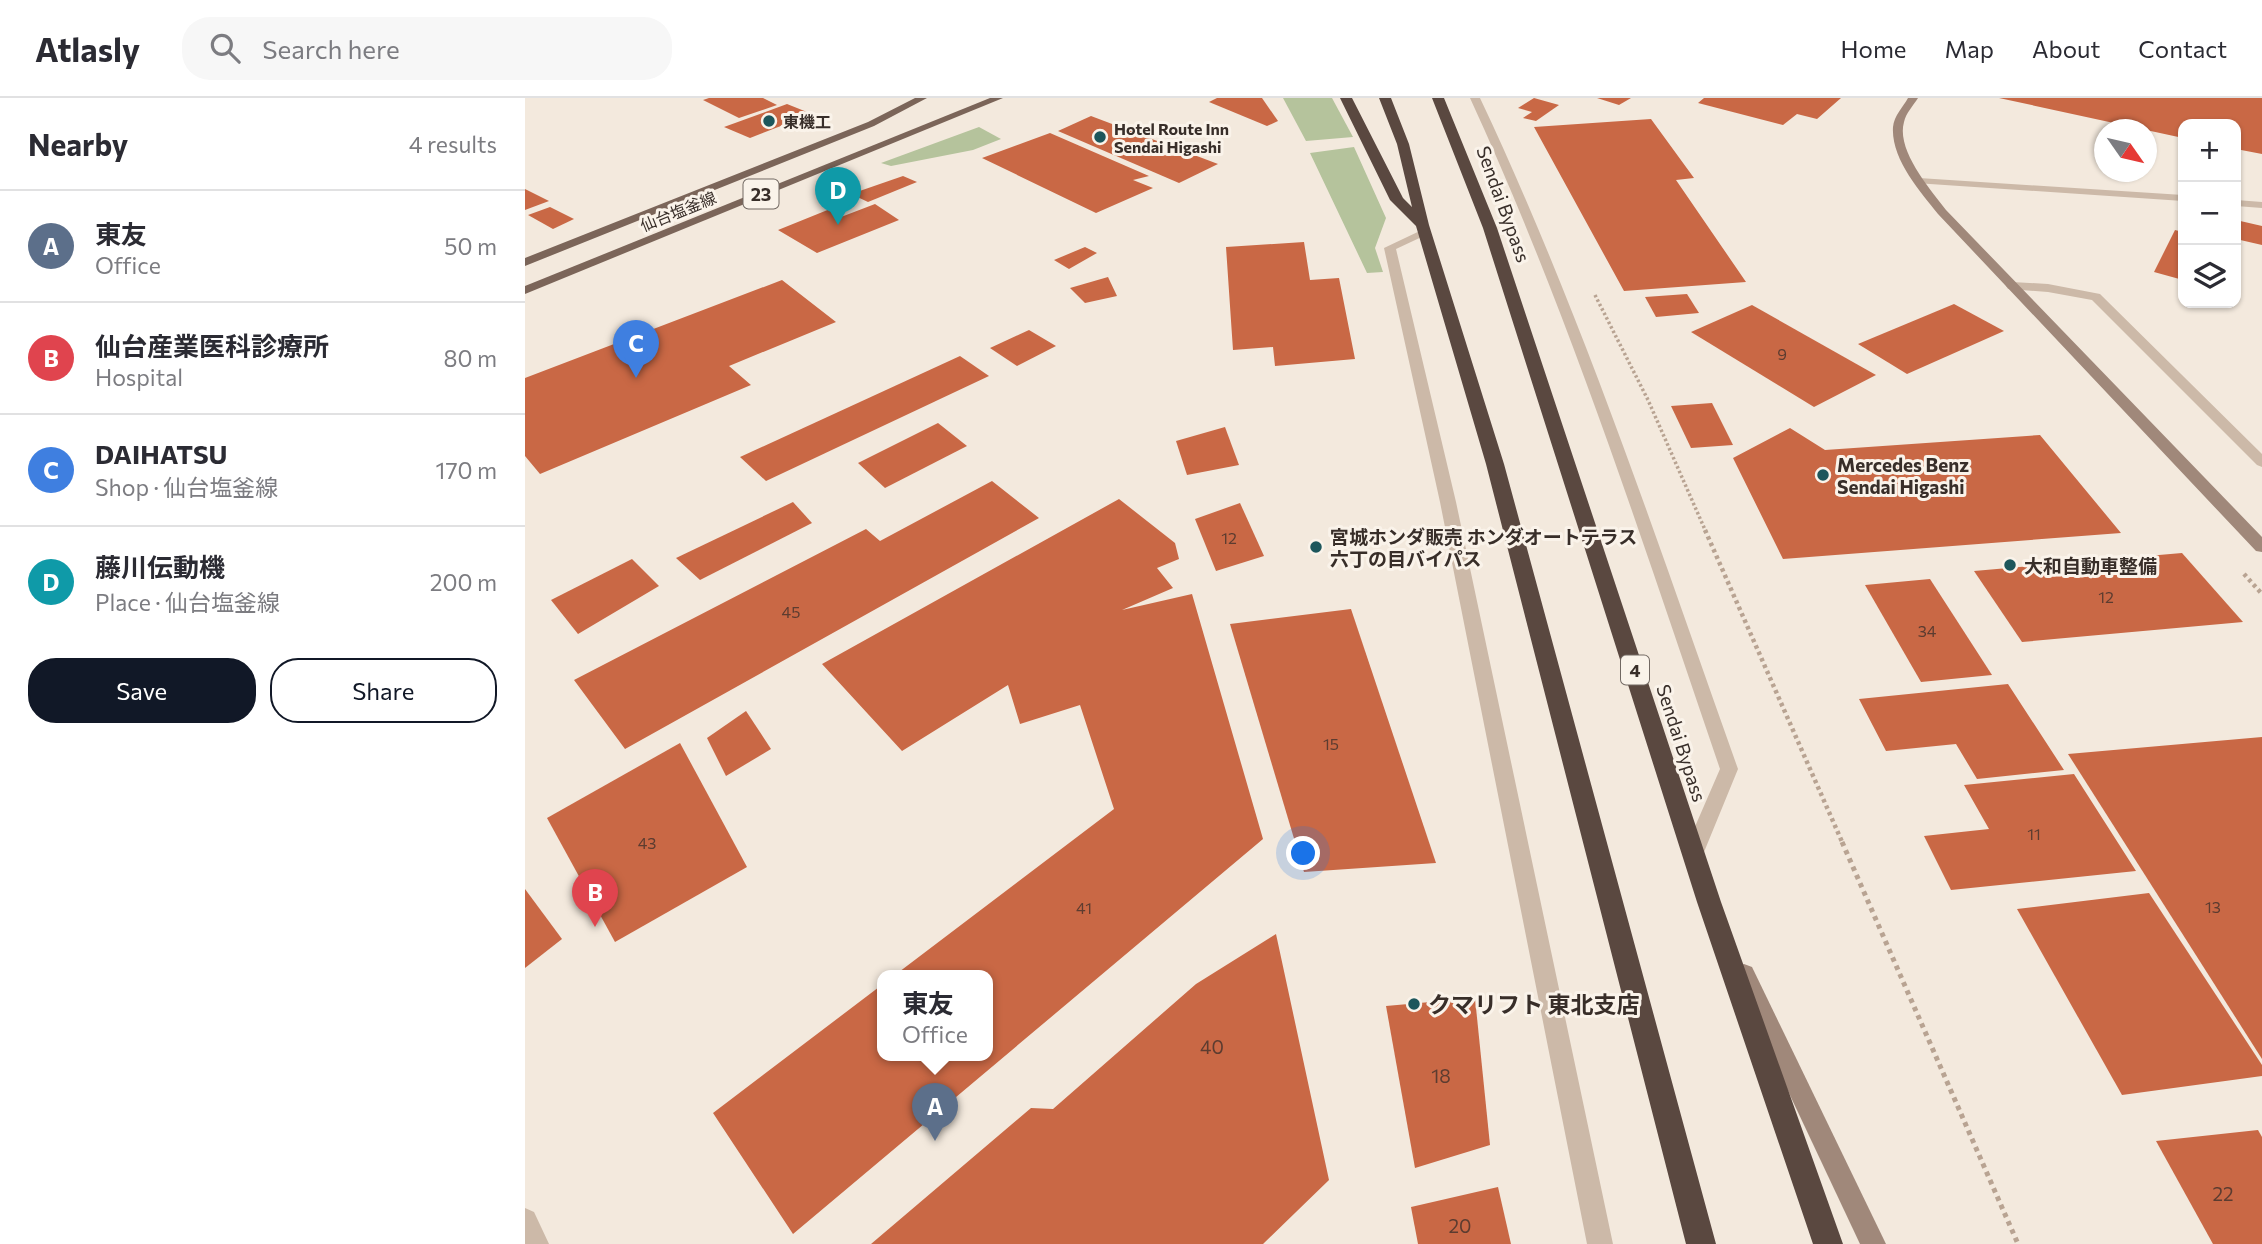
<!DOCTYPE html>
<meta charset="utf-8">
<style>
body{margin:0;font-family:Commissioner,"Noto Sans JP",sans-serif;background:#f7f7f7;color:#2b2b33}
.controls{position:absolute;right:21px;top:21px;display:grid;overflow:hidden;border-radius:14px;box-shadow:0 2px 5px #0004}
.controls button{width:63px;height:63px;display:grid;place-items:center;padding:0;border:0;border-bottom:2px solid #e1e1e2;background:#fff;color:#2b2b33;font:35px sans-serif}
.compass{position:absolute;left:1569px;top:21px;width:63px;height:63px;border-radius:50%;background:#fff;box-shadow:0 2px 5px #0004;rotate:124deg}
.you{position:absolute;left:779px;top:756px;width:24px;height:24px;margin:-18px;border:5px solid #fff;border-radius:50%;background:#1a73e8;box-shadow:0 0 0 10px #1a73e833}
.badge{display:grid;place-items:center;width:46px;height:46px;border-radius:50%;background:#111827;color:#fff;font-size:23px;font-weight:700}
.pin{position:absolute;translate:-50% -58px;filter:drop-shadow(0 2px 4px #0008)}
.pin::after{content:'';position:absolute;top:37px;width:24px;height:21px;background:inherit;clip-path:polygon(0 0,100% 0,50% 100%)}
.popup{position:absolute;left:352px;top:872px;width:116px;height:91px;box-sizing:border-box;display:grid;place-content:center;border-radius:14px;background:#fff;filter:drop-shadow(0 2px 5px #0005);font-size:23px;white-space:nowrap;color:#7c7c81}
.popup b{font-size:26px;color:#2b2b33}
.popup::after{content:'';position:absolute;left:50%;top:100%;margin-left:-14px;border:14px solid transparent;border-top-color:#fff}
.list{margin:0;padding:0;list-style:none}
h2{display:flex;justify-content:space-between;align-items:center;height:91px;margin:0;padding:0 28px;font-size:30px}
h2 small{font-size:23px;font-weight:400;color:#7c7c81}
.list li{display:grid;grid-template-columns:46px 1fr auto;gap:21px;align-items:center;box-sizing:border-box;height:112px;padding:0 28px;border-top:2px solid #e1e1e2}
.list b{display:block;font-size:26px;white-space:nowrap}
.list p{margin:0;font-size:23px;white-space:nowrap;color:#7c7c81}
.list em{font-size:23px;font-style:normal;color:#7c7c81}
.actions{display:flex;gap:14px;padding:21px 28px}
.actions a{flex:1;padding:16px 0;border:2px solid #111827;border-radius:28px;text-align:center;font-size:24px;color:#111827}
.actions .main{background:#111827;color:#fff}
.icon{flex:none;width:38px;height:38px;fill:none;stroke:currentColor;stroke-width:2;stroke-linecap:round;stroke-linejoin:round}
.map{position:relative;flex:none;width:1737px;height:1146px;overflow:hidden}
header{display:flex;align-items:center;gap:42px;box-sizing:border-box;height:98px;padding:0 35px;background:#fff;border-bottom:2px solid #e1e1e2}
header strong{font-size:33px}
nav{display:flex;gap:38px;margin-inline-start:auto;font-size:24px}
.search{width:490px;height:63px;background:#f7f7f7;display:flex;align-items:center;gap:18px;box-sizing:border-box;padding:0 24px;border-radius:28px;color:#7c7c81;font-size:26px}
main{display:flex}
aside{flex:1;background:#fff}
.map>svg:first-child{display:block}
</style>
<header>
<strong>Atlasly</strong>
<div class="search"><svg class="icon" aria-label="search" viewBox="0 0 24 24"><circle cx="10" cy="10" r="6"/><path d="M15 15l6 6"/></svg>Search here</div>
<nav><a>Home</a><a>Map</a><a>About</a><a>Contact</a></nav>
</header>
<main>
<aside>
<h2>Nearby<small>4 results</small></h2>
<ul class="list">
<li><span class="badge" style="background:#5c6f8a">A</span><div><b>東友</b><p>Office</p></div><em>50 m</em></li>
<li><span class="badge" style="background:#e0444e">B</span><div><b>仙台産業医科診療所</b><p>Hospital</p></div><em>80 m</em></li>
<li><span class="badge" style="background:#3f7fe0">C</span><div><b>DAIHATSU</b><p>Shop · 仙台塩釜線</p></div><em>170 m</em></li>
<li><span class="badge" style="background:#0f9aa8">D</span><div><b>藤川伝動機</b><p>Place · 仙台塩釜線</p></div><em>200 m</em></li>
</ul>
<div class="actions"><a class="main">Save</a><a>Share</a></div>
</aside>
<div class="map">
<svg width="1737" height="1146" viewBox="0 0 1737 1146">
<rect width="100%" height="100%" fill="#f3e9dd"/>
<g fill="#b5c39c">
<polygon points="758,0 807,0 828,39 781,43"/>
<polygon points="454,29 476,41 448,52 366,68 356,65"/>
<polygon points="829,49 861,120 850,150 858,174 842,175 785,55"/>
</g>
<g fill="#c96845">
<polygon points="184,0 238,0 252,7 214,20 178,2"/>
<polygon points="692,0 737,0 753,23 742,28 684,4"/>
<polygon points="1009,0 1034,7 1011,23 998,20 1007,14 993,10"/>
<polygon points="1072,0 1106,0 1094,7"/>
<polygon points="1179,0 1316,0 1292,21 1272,16 1258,27 1173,5"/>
<polygon points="1474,0 1737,0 1737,56 1711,51 1711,26 1658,26 1658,40"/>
<polygon points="262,6 287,16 225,40 199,29"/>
<polygon points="566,18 693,66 654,85 533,33"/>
<polygon points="1126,21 1169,80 1151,82 1221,184 1099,193 1009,29"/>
<polygon points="525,35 624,78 608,82 628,90 571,115 457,60"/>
<polygon points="378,78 392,84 343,104 326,96"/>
<polygon points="0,91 24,103 0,112"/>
<polygon points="350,106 374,122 292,155 253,132 305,111 316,119"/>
<polygon points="25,109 49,121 28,131 3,117"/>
<polygon points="1711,122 1737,128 1737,147 1711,141"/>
<polygon points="1650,132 1658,134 1658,182 1629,174"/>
<polygon points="779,144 785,182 814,180 830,261 750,268 748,249 708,252 701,149"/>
<polygon points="560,149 572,155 544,171 529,162"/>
<polygon points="583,179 592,198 560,205 545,190"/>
<polygon points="257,182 311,224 204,268 226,287 15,376 0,358 0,280"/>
<polygon points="1162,196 1174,215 1131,219 1120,199"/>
<polygon points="1429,206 1479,233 1382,276 1333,246"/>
<polygon points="1227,207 1351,277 1289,309 1166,234"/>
<polygon points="504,232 531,248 492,268 465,250"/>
<polygon points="435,258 464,278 241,383 215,359"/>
<polygon points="1187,305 1208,347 1166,350 1146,308"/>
<polygon points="413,325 442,348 360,390 333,365"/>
<polygon points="700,329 714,367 662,377 651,343"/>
<polygon points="1265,330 1300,352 1515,337 1596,435 1258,461 1208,360"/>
<polygon points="467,383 514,420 100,651 49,582 341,431 355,443"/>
<polygon points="594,401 650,445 654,461 632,470 648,490 597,512 667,496 738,741 268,1136 188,1015 358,886 358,957 462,957 462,877 370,877 589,711 555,607 495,626 483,587 377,653 297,566"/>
<polygon points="268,404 287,425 175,482 151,460"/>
<polygon points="715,405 739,458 691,473 670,421"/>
<polygon points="1657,455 1718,524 1497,544 1449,473"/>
<polygon points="107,461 134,488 53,536 26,502"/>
<polygon points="1405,481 1467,577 1396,584 1340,487"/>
<polygon points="826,511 911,765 779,774 705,526"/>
<polygon points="1483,586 1539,672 1452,681 1431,646 1361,653 1334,601"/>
<polygon points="221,613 246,651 201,678 182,640"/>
<polygon points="1737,639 1737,961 1543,656"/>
<polygon points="155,645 222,769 90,844 22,720"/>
<polygon points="1549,676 1611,773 1426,792 1399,738 1464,731 1439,687"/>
<polygon points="0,791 37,841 0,870"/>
<polygon points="1624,795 1737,967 1737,978 1597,997 1492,811"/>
<polygon points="751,836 804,1082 738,1146 346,1146 506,1010 528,1011 671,886"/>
<polygon points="950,900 965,1047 890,1070 861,908"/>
<polygon points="1733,1032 1737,1039 1737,1146 1688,1146 1631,1043"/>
<polygon points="973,1089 986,1146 893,1146 886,1109"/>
</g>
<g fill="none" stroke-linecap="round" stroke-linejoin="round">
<polyline stroke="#b8a392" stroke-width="3.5" stroke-dasharray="2.5 2.5" stroke-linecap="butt" points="1070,197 1123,302 1181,434"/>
<g stroke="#b8a392" stroke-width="4.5" stroke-dasharray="3.5 3.5" stroke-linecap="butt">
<polyline points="1180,432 1318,746"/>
<polyline points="1719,476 1737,496"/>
</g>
<polyline stroke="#b8a392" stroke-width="5" stroke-dasharray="4.5 4.5" stroke-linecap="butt" points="1317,744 1493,1146"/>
<polygon fill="#ccb9a8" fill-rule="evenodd" points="1487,184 1523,186 1575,196 1737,356 1737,369 1732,367 1567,202 1523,194 1483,191 1481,188"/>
<g fill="#ccb9a8" fill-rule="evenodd">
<path d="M 945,0 L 955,0 C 1057,216 1133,446 1213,671 L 1179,754 L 1176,760 L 1169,763 L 1162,760 L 1159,754 L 1195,671 C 1118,446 1045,217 945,0 Z"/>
<polygon points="1394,80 1658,97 1658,103 1390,85 1389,83"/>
<polygon points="1711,102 1737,104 1737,110 1711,108"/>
<polygon points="899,131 903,132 903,136 871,151 931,404 1088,1146 1062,1146 915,404 859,150"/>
<polygon points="0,1110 9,1114 24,1146 0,1146"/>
</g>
<g fill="#a0887a" fill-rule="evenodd">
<path d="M 1383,0 L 1393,0 C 1388,8 1381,15 1379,24 C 1371,52 1405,91 1421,112 L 1737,439 L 1737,454 L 1731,453 L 1413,116 C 1395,93 1366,61 1368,29 C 1369,18 1378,9 1383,0 Z"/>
<polygon points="1219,866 1227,869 1361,1146 1335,1146 1208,876 1211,869"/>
</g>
<g fill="#7b6559" fill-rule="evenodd">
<polygon points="390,0 402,0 349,28 0,168 0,160 343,24"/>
<polygon points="465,0 478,0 0,196 0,188"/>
</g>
<g fill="#5a4840" fill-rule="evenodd">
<polygon points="815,0 827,0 878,100 887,109 872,46 854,0 866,0 884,46 904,127 979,366 1191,1146 1161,1146 961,366 891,128 865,102"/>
<polygon points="907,0 919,0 972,130 1196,804 1318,1146 1288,1146 1172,804 958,130"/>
</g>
</g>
<g fill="#1d565b" stroke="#faf3ea" stroke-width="2.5">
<circle cx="244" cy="23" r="7"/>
<circle cx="575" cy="39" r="7"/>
<circle cx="1298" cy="377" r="7"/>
<circle cx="791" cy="449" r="7"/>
<circle cx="1485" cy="467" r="7"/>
<circle cx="889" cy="906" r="7"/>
</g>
<g text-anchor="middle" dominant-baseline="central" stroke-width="6" stroke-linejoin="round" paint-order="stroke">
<g font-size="16" font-weight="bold" fill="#382e29" stroke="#faf3ea" text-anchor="start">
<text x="258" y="23">東機工</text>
<text x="589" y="30">Hotel Route Inn<tspan x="589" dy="18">Sendai Higashi</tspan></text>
</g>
<g font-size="16" fill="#382e29" stroke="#faf3ea">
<text transform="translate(153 113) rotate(-22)">仙台塩釜線</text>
</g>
<g font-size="16" fill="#5c3c30">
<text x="1257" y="255">9</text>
<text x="704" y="439">12</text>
<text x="1581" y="498">12</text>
<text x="266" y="513">45</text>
<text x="1402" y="532">34</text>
<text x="806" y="645">15</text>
<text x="1509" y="735">11</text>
<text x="122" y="744">43</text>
<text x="1688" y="808">13</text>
<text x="559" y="809">41</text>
</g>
<g fill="#faf3ea" stroke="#726963" stroke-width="2">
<rect x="218.5" y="81.5" width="35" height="29" rx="5"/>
<rect x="1096" y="557.5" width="28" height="29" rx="5"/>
</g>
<g font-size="18" font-weight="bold" fill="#382e29">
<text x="236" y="96">23</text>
<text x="1110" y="572">4</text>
</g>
<g font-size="19" fill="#382e29" stroke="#faf3ea">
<text transform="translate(979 106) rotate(70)">Sendai Bypass</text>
<text transform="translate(1157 645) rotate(72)">Sendai Bypass</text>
</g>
<g font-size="19" font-weight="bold" fill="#382e29" stroke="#faf3ea" text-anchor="start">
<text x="1312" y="366">Mercedes Benz<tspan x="1312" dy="22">Sendai Higashi</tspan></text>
<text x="805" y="438">宮城ホンダ販売 ホンダオートテラス<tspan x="805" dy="22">六丁の目バイパス</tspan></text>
<text x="1499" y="467">大和自動車整備</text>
</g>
<g font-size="19" fill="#5c3c30">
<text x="687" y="948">40</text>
<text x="916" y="977">18</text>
<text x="1698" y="1095">22</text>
<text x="935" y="1127">20</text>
</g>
<g font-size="23" font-weight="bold" fill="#382e29" stroke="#faf3ea" text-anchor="start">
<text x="903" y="906">クマリフト 東北支店</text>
</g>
</g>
</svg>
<div class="controls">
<button>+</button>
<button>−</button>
<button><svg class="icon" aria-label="layers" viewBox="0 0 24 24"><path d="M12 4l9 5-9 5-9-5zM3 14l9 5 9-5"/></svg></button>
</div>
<svg class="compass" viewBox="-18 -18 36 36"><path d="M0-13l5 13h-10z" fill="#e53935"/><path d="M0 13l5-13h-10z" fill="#7c7c81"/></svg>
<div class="you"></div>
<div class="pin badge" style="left:410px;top:1043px;background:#5c6f8a">A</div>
<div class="popup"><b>東友</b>Office</div>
<div class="pin badge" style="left:70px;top:829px;background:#e0444e">B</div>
<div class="pin badge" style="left:111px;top:280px;background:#3f7fe0">C</div>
<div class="pin badge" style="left:313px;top:127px;background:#0f9aa8">D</div>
</div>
</main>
